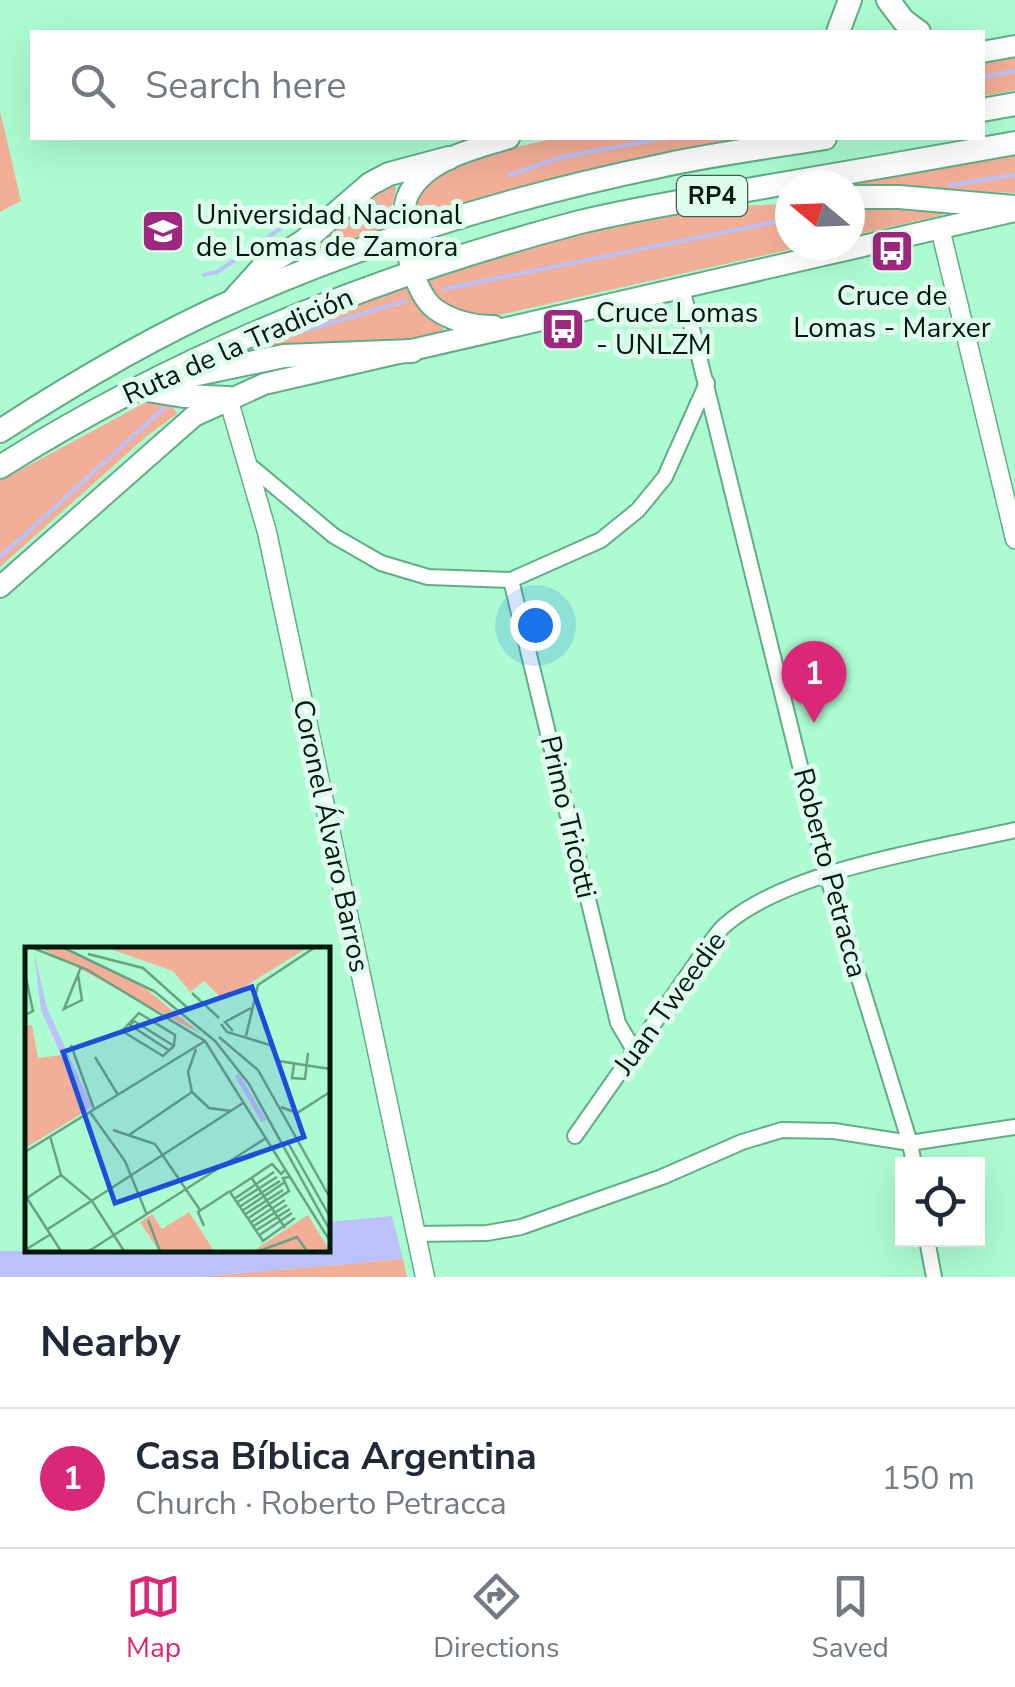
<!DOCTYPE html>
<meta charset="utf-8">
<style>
body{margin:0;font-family:"Nunito Sans",sans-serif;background:#f6f6f7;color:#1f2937}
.controls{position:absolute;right:30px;bottom:30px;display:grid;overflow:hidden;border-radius:0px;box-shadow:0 10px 40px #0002}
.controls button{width:90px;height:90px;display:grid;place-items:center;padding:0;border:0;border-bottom:2px solid #e0e1e3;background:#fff;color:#1f2937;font:50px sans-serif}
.compass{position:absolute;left:775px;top:170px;width:90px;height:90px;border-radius:50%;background:#fff;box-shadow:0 10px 40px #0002;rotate:289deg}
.you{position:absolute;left:535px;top:625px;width:35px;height:35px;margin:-25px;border:8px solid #fff;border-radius:50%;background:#1a73e8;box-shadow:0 0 0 15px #1a73e833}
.badge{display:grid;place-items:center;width:65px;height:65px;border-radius:50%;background:#db2777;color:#fff;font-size:32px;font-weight:700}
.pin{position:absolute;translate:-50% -82px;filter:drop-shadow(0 2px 5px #0008)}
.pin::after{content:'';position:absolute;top:52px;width:35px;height:30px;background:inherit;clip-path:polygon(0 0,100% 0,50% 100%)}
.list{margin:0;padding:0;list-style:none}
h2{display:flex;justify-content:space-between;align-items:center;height:130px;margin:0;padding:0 40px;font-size:42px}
h2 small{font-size:32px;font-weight:400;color:#747a83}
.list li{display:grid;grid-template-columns:65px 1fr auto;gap:30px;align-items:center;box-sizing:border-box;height:140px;padding:0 40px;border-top:2px solid #e0e1e3}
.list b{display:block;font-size:38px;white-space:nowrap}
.list p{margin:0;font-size:32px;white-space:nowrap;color:#747a83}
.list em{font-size:32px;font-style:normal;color:#747a83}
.icon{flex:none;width:55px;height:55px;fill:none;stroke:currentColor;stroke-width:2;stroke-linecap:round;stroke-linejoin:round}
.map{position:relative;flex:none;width:1015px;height:1277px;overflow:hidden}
.search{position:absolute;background:#fff;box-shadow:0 10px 40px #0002;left:30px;right:30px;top:30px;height:110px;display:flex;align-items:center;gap:25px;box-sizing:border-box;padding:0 35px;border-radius:0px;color:#747a83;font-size:38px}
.sheet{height:270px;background:#fff}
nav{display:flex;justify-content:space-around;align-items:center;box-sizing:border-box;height:140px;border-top:2px solid #e0e1e3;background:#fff;font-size:28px;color:#747a83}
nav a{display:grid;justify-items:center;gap:5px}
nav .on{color:#db2777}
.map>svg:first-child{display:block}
</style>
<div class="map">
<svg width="1015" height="1277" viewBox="0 0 1015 1277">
<rect width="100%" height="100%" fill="#adfcd1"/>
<g fill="#f2ae96">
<polygon points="1015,53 1015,90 983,96 982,59"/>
<polygon points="0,111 21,201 0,212"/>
<path d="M 558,138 L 755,138 L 582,172 L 418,218 L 411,199 C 448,158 506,149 558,138 Z"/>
<polygon points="1015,152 1015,193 836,185"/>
<polygon points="392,179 396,189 386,230 268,275"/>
<polygon points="850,202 949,209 942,215 850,236"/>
<polygon points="790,204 790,245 810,245 499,315 475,315 449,306 435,297 422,277 538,241 702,207"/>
<path d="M 402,284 L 422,309 L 441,322 L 445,336 C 380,343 315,342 250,350 L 248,344 Z"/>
<polygon points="148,401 171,402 177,414 148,435 0,567 0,481"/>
<polygon points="403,1259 407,1277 199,1277"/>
</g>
<polygon fill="#bbc1fa" points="392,1216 403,1259 199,1277 0,1277 0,1251 328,1250 328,1222"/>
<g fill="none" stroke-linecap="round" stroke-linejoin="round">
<g stroke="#bbc1fa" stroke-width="4">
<polyline points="982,77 1015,71"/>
<polyline points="510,175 562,157 665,138"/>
<polyline points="950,185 1015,175"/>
<polyline points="342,223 378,204"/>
<polyline points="204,275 217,272 293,220 304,220"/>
<polyline points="444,289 790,219"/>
<polyline points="280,338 405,301"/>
<polyline points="0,557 164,408"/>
</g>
<g stroke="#61ae86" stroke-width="18">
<g id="minor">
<polyline points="682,288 827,875 910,1143 914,1164"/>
<polyline points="248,464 334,536 381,563 428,577 511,580 601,540 638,510 665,477 707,383"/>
<polyline points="511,580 618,1023 634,1050"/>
<path d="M 575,1136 L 706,949 C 712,941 718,931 725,925 C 788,870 933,849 1015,830"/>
<polyline points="416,1234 487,1233 521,1227 662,1177 742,1142 782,1130 834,1131 910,1143 1015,1127"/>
<polyline points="927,1240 934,1277"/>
</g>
</g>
<g stroke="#61ae86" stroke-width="21">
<g id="tertiary">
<polyline points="940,228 1015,539"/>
<polyline points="228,398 267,532 425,1277"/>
</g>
</g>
<g stroke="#61ae86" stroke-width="24">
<g id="secondary">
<polyline points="982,52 1015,46"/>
<path d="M 494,326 C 474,326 452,321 435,309 C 411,291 395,219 409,193 C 428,158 475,149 509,138"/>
<polyline points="0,587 194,416 264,384 1015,211"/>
</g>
</g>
<g stroke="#61ae86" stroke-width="26">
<g id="primary">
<polyline points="888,0 903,20 919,32"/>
<polyline points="838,32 850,0"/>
<polyline points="982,110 1015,104"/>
<polyline points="850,197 899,197 1015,207"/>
<polyline points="235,298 262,268 304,241 370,184 389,174 449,158"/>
<polyline points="188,376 284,356 412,351"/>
<polyline points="141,389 184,396 228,398"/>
<path d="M 0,431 C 74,383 152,337 233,301 C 368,241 515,196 660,166 C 714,154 770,147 825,138"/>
<path d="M 0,467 C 177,355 374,277 576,223 C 632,209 690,200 747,190 C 836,175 926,159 1015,143"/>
</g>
</g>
<use href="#minor" stroke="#fff" stroke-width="14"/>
<use href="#tertiary" stroke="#fff" stroke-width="18"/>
<use href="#secondary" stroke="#fff" stroke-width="20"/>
<use href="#primary" stroke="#fff" stroke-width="22"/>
</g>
<defs>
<g id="university-square" transform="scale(2.25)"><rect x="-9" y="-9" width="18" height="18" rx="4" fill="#9e2780" stroke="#dffdec"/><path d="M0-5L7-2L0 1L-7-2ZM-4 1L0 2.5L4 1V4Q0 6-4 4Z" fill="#fff"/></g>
<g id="bus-square" transform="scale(2.25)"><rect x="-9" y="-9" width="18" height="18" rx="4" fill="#9e2780" stroke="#dffdec"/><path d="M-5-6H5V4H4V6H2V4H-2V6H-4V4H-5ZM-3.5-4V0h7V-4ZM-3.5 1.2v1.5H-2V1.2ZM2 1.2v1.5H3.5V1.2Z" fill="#fff"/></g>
</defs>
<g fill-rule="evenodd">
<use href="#university-square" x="163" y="231"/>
<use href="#bus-square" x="892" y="251"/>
<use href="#bus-square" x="563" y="329"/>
</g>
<g text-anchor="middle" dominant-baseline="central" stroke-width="10" stroke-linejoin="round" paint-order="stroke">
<rect fill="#dffdec" stroke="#435f50" stroke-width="2.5" x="677" y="176" width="70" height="40" rx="8"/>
<g font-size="25" font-weight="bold" fill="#001b0d">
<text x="712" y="196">RP4</text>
</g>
<g font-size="28" fill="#001b0d" stroke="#dffdec" text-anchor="start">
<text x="196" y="215">Universidad Nacional<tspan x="196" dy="32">de Lomas de Zamora</tspan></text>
<text x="892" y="296" text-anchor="middle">Cruce de<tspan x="892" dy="32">Lomas - Marxer</tspan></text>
<text x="596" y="313">Cruce Lomas<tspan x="596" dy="32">- UNLZM</tspan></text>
</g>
<g font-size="28" fill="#001b0d" stroke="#dffdec">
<text transform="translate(238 346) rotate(-24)">Ruta de la Tradición</text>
<text transform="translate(568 817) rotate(77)">Primo Tricotti</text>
<text transform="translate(331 836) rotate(78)">Coronel Álvaro Barros</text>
<text transform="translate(830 873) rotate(75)">Roberto Petracca</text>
<text transform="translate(670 1003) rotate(-54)">Juan Tweedie</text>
</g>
</g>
<g transform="translate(25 947)">
<rect width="305" height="305" fill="#adfcd1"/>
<path d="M 16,1 L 35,1 L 115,37 L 176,87 ZM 82,1 L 282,1 L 198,53 L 179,34 L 165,45 L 148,24 ZM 7,78 L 13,111 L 36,108 L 61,164 L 0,201 L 0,79 ZM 164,265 L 189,304 L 134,304 L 115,275 L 127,267 L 137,282 ZM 283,268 L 305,304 L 228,304 Z" fill="#f2ae96"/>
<path d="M 9,5 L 22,61 L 67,160 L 61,164 L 16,63 Z" fill="#bbc1fa"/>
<path fill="none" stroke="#bbc1fa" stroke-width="5" d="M 212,128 L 239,174"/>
<path fill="none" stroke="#68a283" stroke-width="2.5" d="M 8,1 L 61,22 L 180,94 L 305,294M 39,1 L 129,44 L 190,94 L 224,137 L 303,280M 63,7 L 118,21 L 165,63M 0,26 L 8,64 L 0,68M 53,28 L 57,53 L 39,62 L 56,20M 167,46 L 194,71M 114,66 L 150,88 L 149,99 L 138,109 L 97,84 ZM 196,77 L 202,85 L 245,98 L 254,114 L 305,122M 208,84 L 200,75 L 226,61M 221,89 L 233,38 L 289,1M 194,90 L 233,123 L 305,251M 46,98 L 69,162M 171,102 L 163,125 L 167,145 L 184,161 L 206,164M 145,104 L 105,78 L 109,74 L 149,99M 70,110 L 93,148M 269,117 L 267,131 L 280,132 L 283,106M 256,160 L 272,166 L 305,145M 65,165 L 100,214 L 122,268M 88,183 L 130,197 L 175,263M 104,188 L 167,145M 25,189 L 36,228 L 67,254 L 99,304M 262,194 L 305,270M 0,205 L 180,94M 260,223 L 256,227 L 247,217 L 205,245 L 238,294 L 270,271M 226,230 L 260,281M 0,248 L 36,304M 2,251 L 36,228M 209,252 L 249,225M 211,256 L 252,230M 214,260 L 255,234M 217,264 L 260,235M 219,268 L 258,243M 222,272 L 264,244 L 258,231 L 265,230M 123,273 L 135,304M 225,276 L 260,253M 179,279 L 173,265 L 205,244M 227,280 L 262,258M 23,282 L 218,156M 230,284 L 265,262M 233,289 L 267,266M 0,303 L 26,287M 64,304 L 241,191M 234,304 L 272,290 L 282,304"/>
<path fill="#1d4ed8" fill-opacity="0.15" stroke="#1d4ed8" stroke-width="5" d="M 227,40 L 279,190 L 90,256 L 38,105 Z"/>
<rect width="305" height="305" fill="none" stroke="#001b0d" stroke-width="5"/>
</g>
</svg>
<div class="controls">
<button><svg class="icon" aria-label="locate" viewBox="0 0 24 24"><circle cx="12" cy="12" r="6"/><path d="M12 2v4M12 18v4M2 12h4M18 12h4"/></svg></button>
</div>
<svg class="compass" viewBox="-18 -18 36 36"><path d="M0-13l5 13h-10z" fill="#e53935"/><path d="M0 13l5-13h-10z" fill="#747a83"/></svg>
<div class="you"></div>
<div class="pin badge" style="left:814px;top:723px">1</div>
<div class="search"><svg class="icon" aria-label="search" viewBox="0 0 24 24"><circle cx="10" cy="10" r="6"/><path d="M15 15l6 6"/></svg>Search here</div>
</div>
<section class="sheet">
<h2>Nearby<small></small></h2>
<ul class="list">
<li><span class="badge">1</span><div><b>Casa Bíblica Argentina</b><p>Church · Roberto Petracca</p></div><em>150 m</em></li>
</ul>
</section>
<nav>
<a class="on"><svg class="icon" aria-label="map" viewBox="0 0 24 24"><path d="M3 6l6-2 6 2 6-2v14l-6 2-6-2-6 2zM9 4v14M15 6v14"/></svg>Map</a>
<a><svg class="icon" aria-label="directions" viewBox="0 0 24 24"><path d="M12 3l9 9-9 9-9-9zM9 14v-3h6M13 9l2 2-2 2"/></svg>Directions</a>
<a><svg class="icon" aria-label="saved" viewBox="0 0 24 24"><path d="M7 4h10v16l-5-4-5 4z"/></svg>Saved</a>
</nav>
